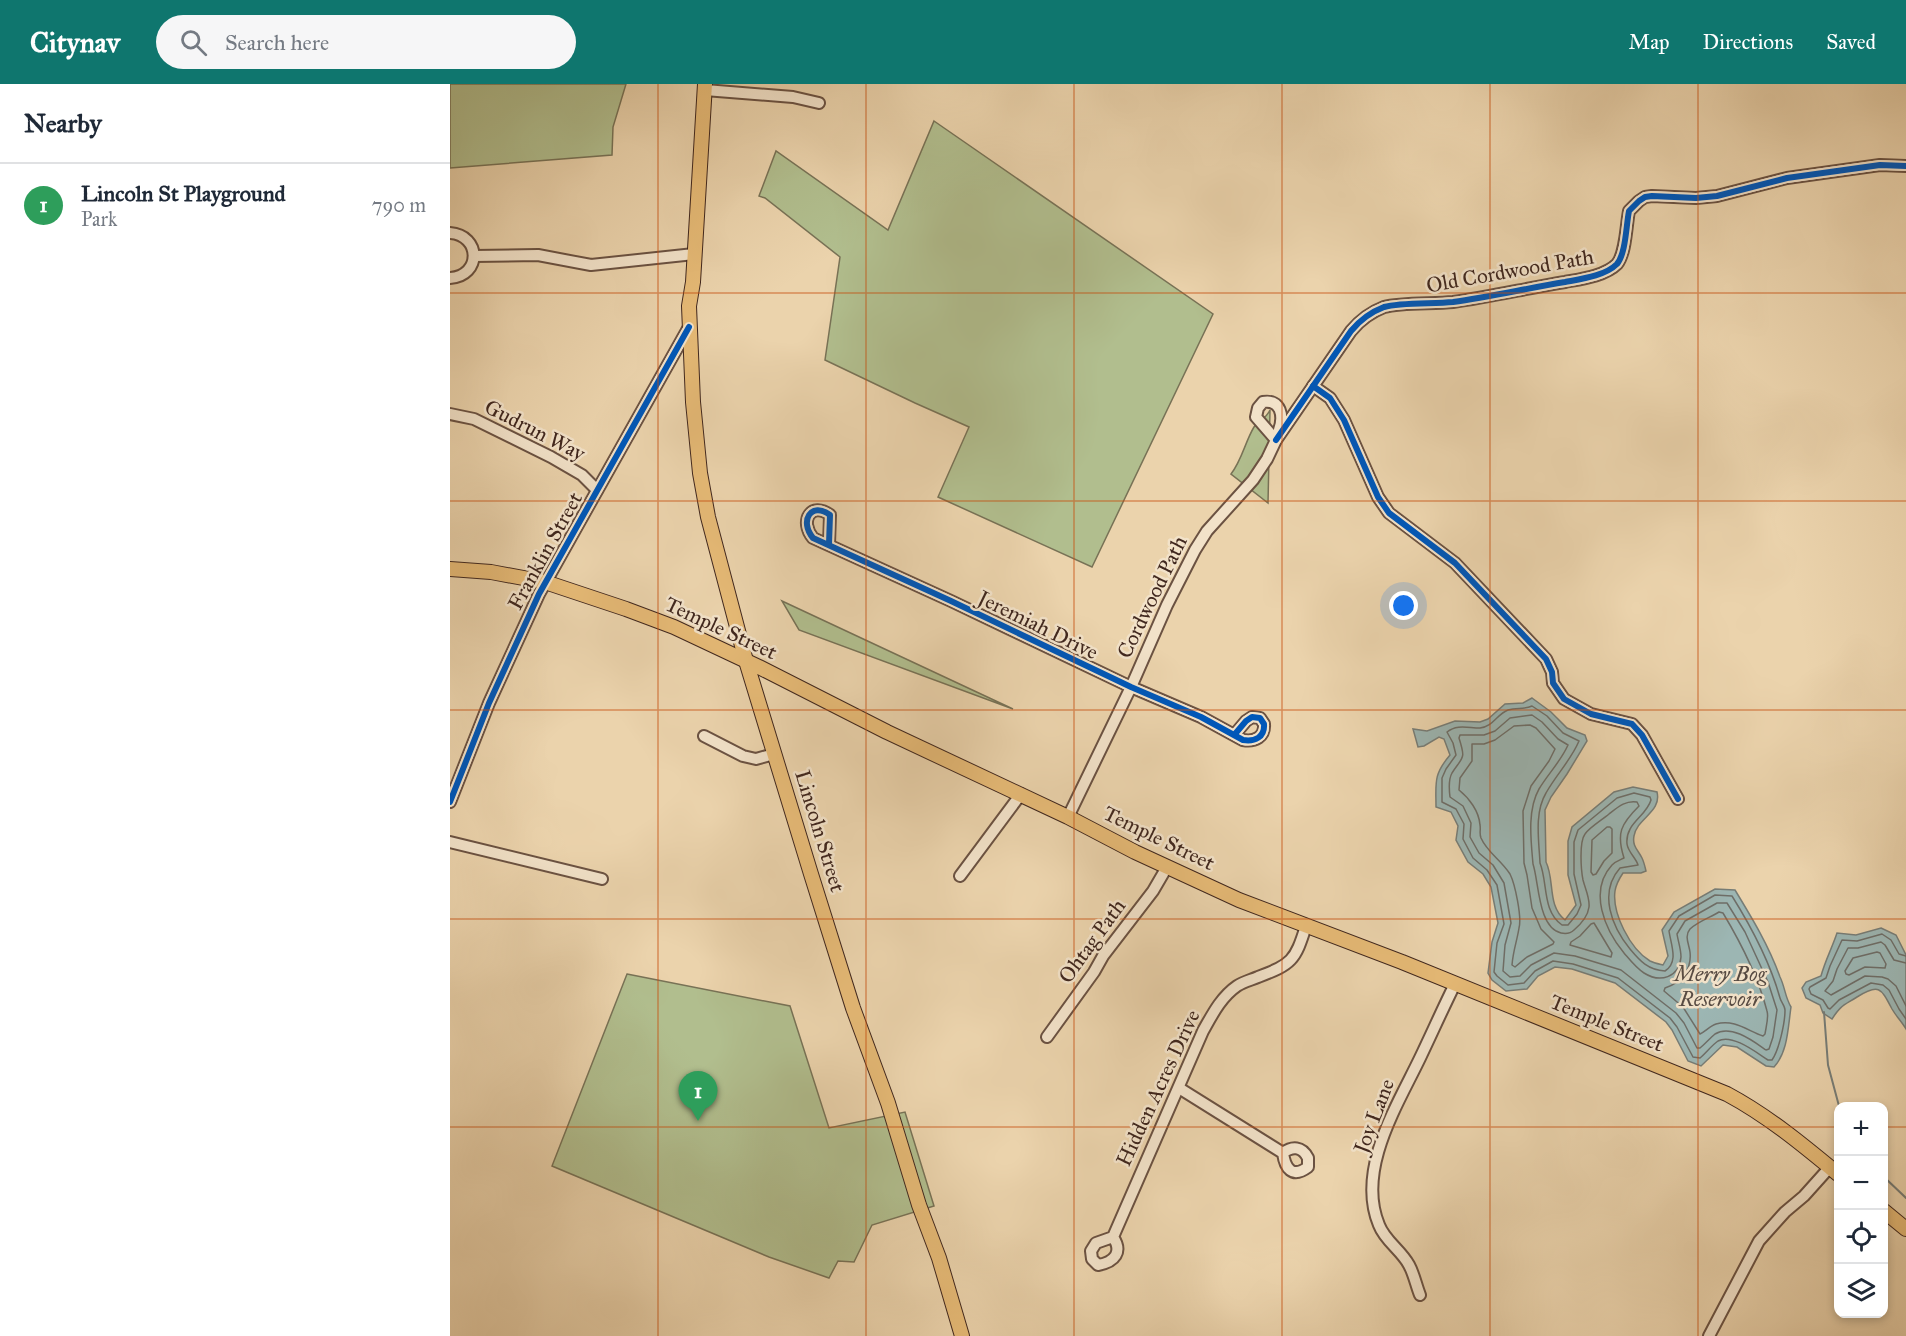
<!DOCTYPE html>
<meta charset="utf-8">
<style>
body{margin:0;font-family:"IM FELL Great Primer",serif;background:#f6f6f7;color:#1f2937}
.controls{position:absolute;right:18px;bottom:18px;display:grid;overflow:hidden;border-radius:12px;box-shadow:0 3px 9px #0003}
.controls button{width:54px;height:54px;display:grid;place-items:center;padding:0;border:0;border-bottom:2px solid #e0e1e3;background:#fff;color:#1f2937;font:30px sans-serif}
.you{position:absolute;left:954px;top:522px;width:21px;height:21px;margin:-15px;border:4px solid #fff;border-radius:50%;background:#1a73e8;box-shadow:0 0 0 9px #1a73e833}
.badge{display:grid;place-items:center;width:39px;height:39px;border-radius:50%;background:#0f766e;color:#fff;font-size:20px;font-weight:700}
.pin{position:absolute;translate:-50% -50px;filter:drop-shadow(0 2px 3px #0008)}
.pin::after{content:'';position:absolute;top:32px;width:21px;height:18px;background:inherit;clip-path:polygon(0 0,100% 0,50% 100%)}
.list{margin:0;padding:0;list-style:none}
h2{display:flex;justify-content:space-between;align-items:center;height:78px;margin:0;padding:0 24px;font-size:26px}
h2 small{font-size:20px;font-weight:400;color:#747a83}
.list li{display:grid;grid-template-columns:39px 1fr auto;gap:18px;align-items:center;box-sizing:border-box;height:84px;padding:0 24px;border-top:2px solid #e0e1e3}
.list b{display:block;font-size:22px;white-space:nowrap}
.list p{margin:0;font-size:20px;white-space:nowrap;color:#747a83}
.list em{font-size:20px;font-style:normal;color:#747a83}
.icon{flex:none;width:33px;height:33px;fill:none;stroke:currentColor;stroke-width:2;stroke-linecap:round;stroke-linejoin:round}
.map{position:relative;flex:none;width:1456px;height:1252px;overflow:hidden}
header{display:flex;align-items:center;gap:36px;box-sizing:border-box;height:84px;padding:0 30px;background:#0f766e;color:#fff}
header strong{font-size:28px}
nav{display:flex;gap:33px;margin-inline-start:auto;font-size:21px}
.search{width:420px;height:54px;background:#f6f6f7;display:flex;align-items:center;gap:15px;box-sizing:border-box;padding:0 21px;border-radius:33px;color:#747a83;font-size:22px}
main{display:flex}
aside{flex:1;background:#fff}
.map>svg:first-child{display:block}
</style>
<header>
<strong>Citynav</strong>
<div class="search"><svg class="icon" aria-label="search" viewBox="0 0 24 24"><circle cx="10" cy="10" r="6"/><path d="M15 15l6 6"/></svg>Search here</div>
<nav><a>Map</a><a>Directions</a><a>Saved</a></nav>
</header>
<main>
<aside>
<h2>Nearby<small></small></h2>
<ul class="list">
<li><span class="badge" style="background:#2e9e5b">1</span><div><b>Lincoln St Playground</b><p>Park</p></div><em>790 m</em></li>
</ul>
</aside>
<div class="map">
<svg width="1456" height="1252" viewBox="0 0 1456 1252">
<rect width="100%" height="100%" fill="#ebd3ac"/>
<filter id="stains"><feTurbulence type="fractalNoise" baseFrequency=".00333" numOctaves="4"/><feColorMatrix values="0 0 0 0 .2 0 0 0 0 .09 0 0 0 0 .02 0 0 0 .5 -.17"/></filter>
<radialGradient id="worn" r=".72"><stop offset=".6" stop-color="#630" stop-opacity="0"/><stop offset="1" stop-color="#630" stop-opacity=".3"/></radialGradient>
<g fill="#b1be8e" stroke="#787256" stroke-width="1.5">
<polygon points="0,0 176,0 163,43 162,71 0,84"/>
<polygon points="484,37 763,230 642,483 488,413 519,343 465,319 375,276 390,173 315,114 309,112 326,67 438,146"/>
<path d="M 820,326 L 818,419 L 781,390 C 792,376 795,358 804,343 C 808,337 816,335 820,326 Z"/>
<polygon points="332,517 563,625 349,546"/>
<polygon points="177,890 340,922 379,1044 455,1028 484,1122 422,1141 404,1178 388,1177 379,1194 319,1173 102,1082"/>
</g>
<g fill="#9cb6b3" stroke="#777d77" stroke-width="1.5">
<path d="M 1082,614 L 1101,628 L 1117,644 L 1135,651 L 1137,657 L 1117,690 L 1101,713 L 1095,726 L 1096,778 C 1105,796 1097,822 1115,836 L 1126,821 L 1118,791 L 1118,757 L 1122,743 L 1164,708 L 1183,703 L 1207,708 C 1212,728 1187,734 1184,752 C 1182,762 1188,766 1192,774 C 1194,778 1195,783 1196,787 L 1191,789 L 1173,789 C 1169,795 1166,800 1165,807 C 1162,829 1180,865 1200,877 C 1204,879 1209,880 1213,881 L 1218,872 L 1212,846 L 1224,828 L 1265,805 L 1285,806 C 1302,834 1319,862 1330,893 C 1335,903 1335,913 1341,923 C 1338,943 1338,968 1324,983 L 1316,982 L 1287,963 L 1273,961 L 1251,982 L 1238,977 L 1222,946 L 1216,938 L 1165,899 L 1122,885 L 1105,883 L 1088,892 L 1077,905 L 1056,907 L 1042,896 L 1038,889 L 1042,858 L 1048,839 L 1041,803 L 1033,790 L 1018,778 L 1006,756 L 1008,742 L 1001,728 L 986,723 C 986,699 983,691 1000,671 L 994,655 L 989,653 L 974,662 L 968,663 L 963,645 L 977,647 L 1005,637 L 1030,638 L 1038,635 L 1055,620 L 1073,619 Z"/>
<path d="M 1431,844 L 1446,851 L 1456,871 L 1456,945 C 1452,938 1446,932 1442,925 C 1431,904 1429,899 1407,913 C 1393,922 1391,921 1382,935 L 1373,929 L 1370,921 L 1356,914 L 1352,904 L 1356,898 L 1371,892 C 1375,877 1382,864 1387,849 L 1406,851 Z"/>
</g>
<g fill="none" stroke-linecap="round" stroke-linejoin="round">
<g stroke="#6e6e68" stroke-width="1.5">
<path d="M 1082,622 L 1097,632 L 1113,649 L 1129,657 C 1121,676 1106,691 1096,709 C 1084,729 1089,757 1090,779 C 1098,799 1092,827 1112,841 L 1118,841 L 1127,830 L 1131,821 L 1124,790 L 1124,758 L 1128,746 L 1167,714 L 1184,709 L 1200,713 L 1201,716 C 1196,733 1175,739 1177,760 C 1178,768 1186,774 1188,781 L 1170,784 C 1148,809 1162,843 1180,865 C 1190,877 1198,886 1215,887 C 1229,878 1221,861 1219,847 L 1229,832 L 1265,811 L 1282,812 C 1302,844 1320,878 1330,914 C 1331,918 1335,922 1335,926 C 1335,939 1329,966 1322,976 L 1318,976 C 1307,969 1282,949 1268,957 C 1262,961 1256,969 1250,974 L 1243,973 L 1227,943 L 1220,934 L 1168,894 L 1123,880 L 1103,877 L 1085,887 L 1074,899 L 1058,901 L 1047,892 L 1044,888 L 1047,859 L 1054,840 L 1047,801 L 1037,786 L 1023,774 L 1013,755 L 1014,740 L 1006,725 L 992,718 L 992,694 L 996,685 L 1006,671 L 1003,659 L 997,648 C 1007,640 1018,644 1030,644 C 1043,643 1047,630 1058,626 C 1067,623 1073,626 1082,622 Z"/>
<path d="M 1082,631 L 1092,638 L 1108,655 L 1118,661 C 1111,677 1098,690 1089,705 C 1077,726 1081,757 1083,780 C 1089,798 1088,844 1111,849 C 1116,850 1121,849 1124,846 C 1131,840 1138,831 1139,823 C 1140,814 1135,804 1133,796 C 1131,786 1129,758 1135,750 C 1140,743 1152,736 1159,730 C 1168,723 1176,716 1187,718 L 1189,722 C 1171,740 1166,749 1174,774 C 1170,776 1166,777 1162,781 C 1138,807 1155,846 1174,869 C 1180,876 1186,884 1194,889 C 1210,899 1229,894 1231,873 C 1231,865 1228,857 1227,850 L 1235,837 L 1267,819 L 1277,819 L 1295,848 L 1318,898 L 1327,926 L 1323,953 L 1319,965 L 1316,966 C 1303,957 1281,940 1265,950 C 1260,954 1255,960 1250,964 L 1247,964 L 1234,939 L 1226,929 L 1171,886 L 1125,872 L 1104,869 L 1081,881 L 1070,892 L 1060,893 L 1053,887 L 1055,861 L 1061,839 L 1054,799 L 1043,781 L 1029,769 L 1020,753 L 1021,739 L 1013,722 L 1000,713 C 999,705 998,696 1002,689 C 1013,672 1016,676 1009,654 L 1010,651 L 1034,651 L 1045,647 L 1060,634 Z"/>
<path d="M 1080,641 L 1086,644 L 1105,665 L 1099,677 L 1081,702 L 1073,727 L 1074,779 L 1077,791 L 1082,824 L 1091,845 L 1104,858 L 1103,860 L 1077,873 L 1065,883 L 1062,881 C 1063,867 1067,857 1069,844 C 1072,833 1065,800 1060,790 C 1051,776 1037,768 1031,754 C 1029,749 1031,746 1030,741 C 1029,727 1019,714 1009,706 L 1010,694 L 1022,677 L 1022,660 L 1034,660 L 1045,656 L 1064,642 Z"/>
<polygon points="1157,743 1160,743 1162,745 1162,769 1154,777 1146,790 1143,791 1141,788 1142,756"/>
<path d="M 1269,828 L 1273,829 C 1291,859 1308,892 1317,927 C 1319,933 1316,943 1315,950 L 1313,952 C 1298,947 1285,935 1266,940 C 1260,942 1256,947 1250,950 L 1233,923 L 1214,907 L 1215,904 C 1231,899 1242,885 1240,868 C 1239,860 1234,852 1240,845 C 1247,838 1261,833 1269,828 Z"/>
<polygon points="1144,839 1162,869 1161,873 1120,861 1121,858 1130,852 1141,840"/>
<polygon points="1427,868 1430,869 1436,880 1435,884 1415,883 1399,891 1396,890 1395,887 1403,874"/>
<polyline points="1456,872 1449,870 1441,856 1432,850 1407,857 1392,856 1380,882 1376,894 1360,903 1359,905 1361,910 1373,916 1378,924 1380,925 1389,916 1421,899 1433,901 1439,906 1449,925 1456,935"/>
<polyline points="1456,879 1444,876 1435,861 1431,858 1408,864 1398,864 1387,885 1383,897 1375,907 1381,911 1415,892 1432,893 1438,895 1446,902 1456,922"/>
</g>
<g stroke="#777d77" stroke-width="2">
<polyline points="1374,928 1378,981 1389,1022"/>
<polyline points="1434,1093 1456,1114"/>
</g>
<g stroke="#6b5242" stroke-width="14">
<g id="minor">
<polyline points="255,6 343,13 369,19"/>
<path d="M 0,149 C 31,151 32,192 0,194"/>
<polyline points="24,172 88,171 141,181 244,170"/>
<polyline points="863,302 880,314 894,336 928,413 939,429 1005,479 1096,575 1102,588 1103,599 1114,615 1141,630 1182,640 1192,651 1228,715"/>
<polyline points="0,330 24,335 101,373 132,391 147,406"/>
<path d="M 826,356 L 901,247 C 910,236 921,228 934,223 C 951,218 983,220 1003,218 C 1040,213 1078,204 1115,198 C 1131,195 1155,192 1167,180 C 1176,169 1176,142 1179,127 L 1189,117 L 1195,113 L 1202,112 L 1246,114 L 1267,112 L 1337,94 L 1430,81 L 1456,82"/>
<path d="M 379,460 L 380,431 C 361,417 349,437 363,454 L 501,517 L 681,603 L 751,633 L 793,656 C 805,658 815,653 814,640 L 810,634 L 802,633 L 796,637 L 785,650"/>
<polyline points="254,652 293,672 306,675 324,670"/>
<polyline points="0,718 39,619 89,510 239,243"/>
<path d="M 618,733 L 681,603 L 717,521 L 745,466 L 757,447 L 803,396 L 817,375 L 826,356 L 806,333 L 808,324 L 813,318 C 831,315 834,332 829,346"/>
<polyline points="0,758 152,795"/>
<polyline points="510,792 571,710"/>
<polyline points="597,953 644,888 653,872 703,807 717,783"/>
<path d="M 729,1004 L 833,1069 C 842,1062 852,1062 858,1074 L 858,1083 C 842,1095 835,1084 833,1069"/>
<path d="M 663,1153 L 646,1159 L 641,1167 L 642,1175 L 648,1181 C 665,1178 673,1168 663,1153 L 753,947 C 762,931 771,913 787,902 C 793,898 801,896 808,893 C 842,880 845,877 856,842"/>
<path d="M 970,1211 C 966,1201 964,1190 959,1181 C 951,1166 935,1157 929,1141 C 906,1086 947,1022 970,974 C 982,949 993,924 1005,900"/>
<polyline points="1259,1252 1309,1157 1335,1128 1354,1112 1380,1083"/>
</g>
</g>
<g stroke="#40271e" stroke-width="16">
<g id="major">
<polyline points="255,0 243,198 239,222 243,318 250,389 258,433 296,577 361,790 403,924 438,1019 469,1121 489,1174 512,1252"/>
<path d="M 0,485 L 41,488 L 95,498 L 176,525 L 224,543 L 309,583 L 437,648 L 618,733 L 685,768 L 789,816 L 952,878 L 1277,1010 C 1318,1032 1353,1061 1388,1090"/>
<polyline points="1434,1127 1456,1145"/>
</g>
</g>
<use href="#minor" stroke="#f2e2c9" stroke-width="10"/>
<use href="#major" stroke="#e6ba76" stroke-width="14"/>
<g stroke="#f2e2c9" stroke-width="10">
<g id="cycleway">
<polyline points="863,302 880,314 894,336 928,413 939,429 1005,479 1096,575 1102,588 1103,599 1114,615 1141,630 1182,640 1192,651 1228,715"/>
<path d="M 826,356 L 901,247 C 910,236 921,228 934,223 C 951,218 983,220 1003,218 C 1040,213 1078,204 1115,198 C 1131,195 1155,192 1167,180 C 1176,169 1176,142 1179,127 L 1189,117 L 1195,113 L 1202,112 L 1246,114 L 1267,112 L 1337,94 L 1430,81 L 1456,82"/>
<path d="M 379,460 L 380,431 C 361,417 349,437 363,454 L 501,517 L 681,603 L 751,633 L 793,656 C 805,658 815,653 814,640 L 810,634 L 802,633 L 796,637 L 785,650"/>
<polyline points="0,718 39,619 89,510 239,243"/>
</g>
</g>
<use href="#cycleway" stroke="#0057b8" stroke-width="6"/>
</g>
<path fill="none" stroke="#c64f10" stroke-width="1.5" stroke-opacity="0.55" d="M 208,0 L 208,1252M 416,0 L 416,1252M 624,0 L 624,1252M 832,0 L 832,1252M 1040,0 L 1040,1252M 1248,0 L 1248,1252M 0,209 L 1456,209M 0,417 L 1456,417M 0,626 L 1456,626M 0,835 L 1456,835M 0,1043 L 1388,1043M 1434,1043 L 1456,1043"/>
<g text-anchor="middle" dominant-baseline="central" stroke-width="5" stroke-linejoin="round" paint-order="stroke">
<g font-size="21" fill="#40271e" stroke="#f2e2c9">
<text transform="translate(1060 187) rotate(-10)">Old Cordwood Path</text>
<text transform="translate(85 346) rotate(27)">Gudrun Way</text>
<text transform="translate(95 467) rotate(-61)">Franklin Street</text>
<text transform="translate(702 513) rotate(-64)">Cordwood Path</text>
<text transform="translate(588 541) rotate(26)">Jeremiah Drive</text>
<text transform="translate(271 544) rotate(25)">Temple Street</text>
<text transform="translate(370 747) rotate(73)">Lincoln Street</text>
<text transform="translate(709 754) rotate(26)">Temple Street</text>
<text transform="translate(642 857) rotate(-54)">Ohtag Path</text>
<text transform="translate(1157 939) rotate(22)">Temple Street</text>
<text transform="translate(708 1004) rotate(-65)">Hidden Acres Drive</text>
<text transform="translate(924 1032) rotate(-69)">Joy Lane</text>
</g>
<g font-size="22" font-style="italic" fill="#574b43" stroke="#f2e2c9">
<text x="1270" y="889">Merry Bog<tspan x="1270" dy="25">Reservoir</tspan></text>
</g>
</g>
<rect width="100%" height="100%" filter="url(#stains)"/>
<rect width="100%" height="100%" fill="url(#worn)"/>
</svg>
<div class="controls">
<button>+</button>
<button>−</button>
<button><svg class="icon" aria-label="locate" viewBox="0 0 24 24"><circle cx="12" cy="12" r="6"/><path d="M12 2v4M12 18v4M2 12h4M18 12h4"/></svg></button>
<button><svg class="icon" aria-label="layers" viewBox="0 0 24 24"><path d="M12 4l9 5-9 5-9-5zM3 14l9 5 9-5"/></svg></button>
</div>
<div class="you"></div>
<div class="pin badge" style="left:248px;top:1037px;background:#2e9e5b">1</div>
</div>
</main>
